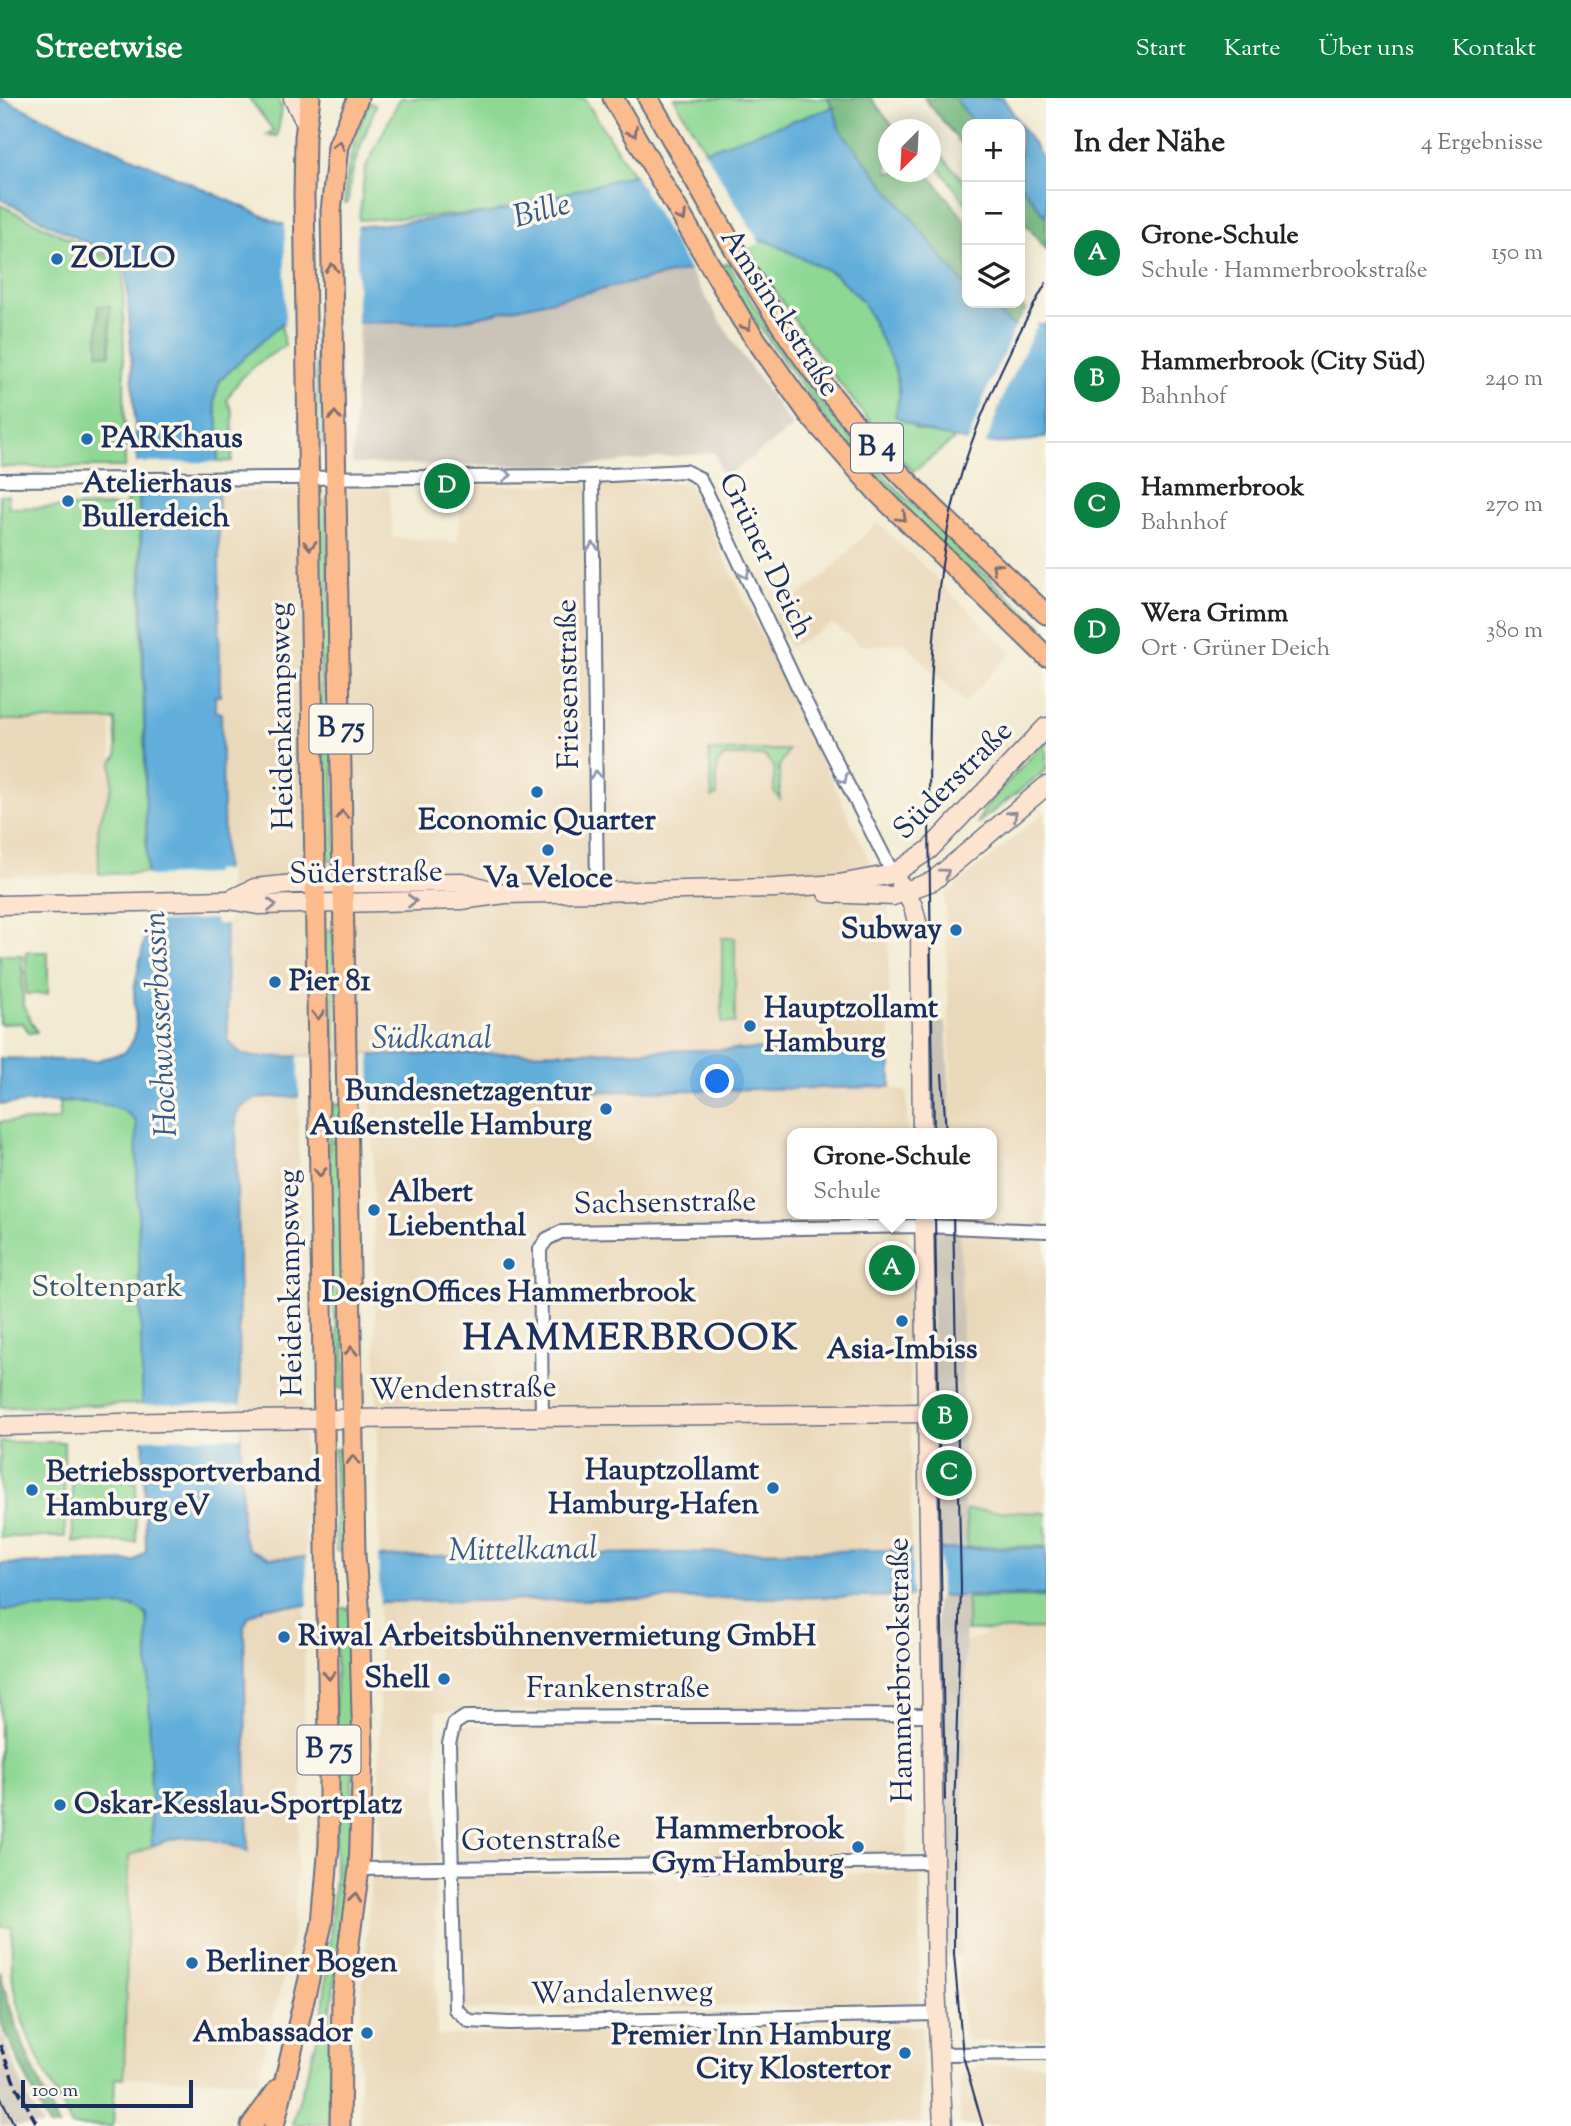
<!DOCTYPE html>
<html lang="de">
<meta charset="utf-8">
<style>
body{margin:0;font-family:"Sorts Mill Goudy",serif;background:#f6f6f6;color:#222}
.controls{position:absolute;right:21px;top:21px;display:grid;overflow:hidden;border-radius:14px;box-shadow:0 4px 18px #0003}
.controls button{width:63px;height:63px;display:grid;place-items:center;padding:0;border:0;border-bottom:2px solid #e0e0e0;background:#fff;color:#222;font:35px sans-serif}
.compass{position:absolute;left:878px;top:21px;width:63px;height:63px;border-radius:50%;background:#fff;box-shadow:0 4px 18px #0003;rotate:204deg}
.scale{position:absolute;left:21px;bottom:18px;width:172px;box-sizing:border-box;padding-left:7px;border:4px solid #1b2f5e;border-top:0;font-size:19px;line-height:24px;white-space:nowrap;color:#1b2f5e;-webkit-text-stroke:5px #fbf7ec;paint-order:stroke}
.you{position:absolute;left:718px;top:984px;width:24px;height:24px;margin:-18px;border:5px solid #fff;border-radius:50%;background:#1a73e8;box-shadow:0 0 0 10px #1a73e833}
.badge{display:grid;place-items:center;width:46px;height:46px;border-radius:50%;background:#0b8043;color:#fff;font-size:23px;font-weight:700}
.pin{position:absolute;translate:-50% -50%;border:4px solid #fff;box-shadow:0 2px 7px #0006}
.popup{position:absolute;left:787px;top:1030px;width:210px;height:91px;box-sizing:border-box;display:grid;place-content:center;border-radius:14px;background:#fff;filter:drop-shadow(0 2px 5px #0005);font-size:23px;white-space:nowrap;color:#767676}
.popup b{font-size:26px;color:#222}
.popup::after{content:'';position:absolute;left:50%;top:100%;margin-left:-14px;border:14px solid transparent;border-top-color:#fff}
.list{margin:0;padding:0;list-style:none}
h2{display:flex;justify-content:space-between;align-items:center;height:91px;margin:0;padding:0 28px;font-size:30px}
h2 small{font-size:23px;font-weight:400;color:#767676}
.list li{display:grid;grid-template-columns:46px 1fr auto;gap:21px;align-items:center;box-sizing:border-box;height:126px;padding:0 28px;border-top:2px solid #e0e0e0}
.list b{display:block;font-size:26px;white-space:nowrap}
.list p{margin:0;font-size:23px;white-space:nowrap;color:#767676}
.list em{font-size:23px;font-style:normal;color:#767676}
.icon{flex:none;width:38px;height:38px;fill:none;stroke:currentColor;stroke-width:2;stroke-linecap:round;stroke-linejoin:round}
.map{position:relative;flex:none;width:1046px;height:2028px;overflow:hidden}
header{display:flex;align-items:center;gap:42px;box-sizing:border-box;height:98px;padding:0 35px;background:#0b8043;color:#fff}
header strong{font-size:33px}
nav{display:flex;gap:38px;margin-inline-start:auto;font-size:24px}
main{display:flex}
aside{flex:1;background:#fff}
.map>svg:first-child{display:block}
</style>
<header>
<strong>Streetwise</strong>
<nav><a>Start</a><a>Karte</a><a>Über uns</a><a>Kontakt</a></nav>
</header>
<main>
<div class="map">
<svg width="1046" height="2028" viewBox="0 0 1046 2028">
<rect width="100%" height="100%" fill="#fbf7ec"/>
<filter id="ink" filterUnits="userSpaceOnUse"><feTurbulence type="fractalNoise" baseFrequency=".0143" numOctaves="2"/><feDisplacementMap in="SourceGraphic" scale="14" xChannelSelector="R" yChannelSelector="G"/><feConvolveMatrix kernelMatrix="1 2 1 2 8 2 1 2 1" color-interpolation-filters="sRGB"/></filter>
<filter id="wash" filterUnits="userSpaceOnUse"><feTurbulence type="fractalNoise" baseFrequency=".00686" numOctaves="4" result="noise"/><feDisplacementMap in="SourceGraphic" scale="28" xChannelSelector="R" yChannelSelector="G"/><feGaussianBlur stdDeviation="1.57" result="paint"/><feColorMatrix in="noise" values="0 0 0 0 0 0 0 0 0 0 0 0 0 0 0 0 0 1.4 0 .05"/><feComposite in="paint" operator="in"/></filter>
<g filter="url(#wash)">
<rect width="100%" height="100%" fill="#f2ebd3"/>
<g fill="#ead8ba">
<polygon points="688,385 888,800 890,949 372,959 254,959 241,956 228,943 221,615 215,614 215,598 220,598 216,394 389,389 393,440 457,444 463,388"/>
<polygon points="877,424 1012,554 965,604 904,545 862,548 833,526 790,549 774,516 826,477"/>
<polygon points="0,622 111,622 112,688 98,728 99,776 0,778"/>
<polygon points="1046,713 1046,1428 966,1429 958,1116 992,1116 992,1035 953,1035 945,797"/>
<polygon points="891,989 907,994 907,1035 792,1035 792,1116 908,1116 911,1452 379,1459 372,997"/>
<polygon points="256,999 298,999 306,1459 262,1459 249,1451 242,1436 236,1017 242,1008"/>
<polygon points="908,1500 909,1612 437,1613 437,1765 380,1765 379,1504"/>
<polygon points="305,1508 304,1654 292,1844 258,1982 124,1980 129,1758 162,1744 193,1738 221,1743 248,1753 244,1528 249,1518 265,1509"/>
<polygon points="1046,1532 1046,1941 967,1943 959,1896 961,1542 969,1543 990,1534"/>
<polygon points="905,1624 907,1756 458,1761 455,1627"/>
<polygon points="920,1775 919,1906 456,1912 456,1778"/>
<polygon points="435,1778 437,1938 762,1928 922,1928 921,2026 360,2028 359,1941 371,1779"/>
<polygon points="1046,1966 1046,2027 960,2028 959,1981 968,1971 983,1967"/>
</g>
<g fill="#cac3b8">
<polygon points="689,172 739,253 793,329 723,381 715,354 584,368 352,366 359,226 454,224"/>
<polygon points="928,924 946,924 952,1035 929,1035"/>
<polygon points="930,1116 958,1116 960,1133 966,1499 961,1859 942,1858"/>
<polygon points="0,1931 28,2001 43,2028 0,2028"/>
</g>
<g fill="#8ed894" stroke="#548479" stroke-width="2">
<polygon points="249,0 278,0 282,11 277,38 266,37 273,32"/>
<polygon points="400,0 584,0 633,77 490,115 359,122 365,71"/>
<polygon points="674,0 828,0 834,9 706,53"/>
<path d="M 369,4 L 376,7 C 363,44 351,64 348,105 L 344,105 C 346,68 355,38 369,4 Z"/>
<polygon points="930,44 967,87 967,107 931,59"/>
<polygon points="0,107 123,167 125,369 0,369"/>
<path d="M 758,142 C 772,141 785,151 798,157 C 816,166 834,174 850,188 C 875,212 902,272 899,307 L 915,331 L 957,339 L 913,374 C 847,300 797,230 745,146 Z"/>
<path d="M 728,165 C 753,205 777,248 806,285 C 875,378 962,455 1046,533 L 1046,545 C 993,495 935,448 887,394 C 826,326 774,252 724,175 L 721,168 Z"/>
<path d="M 281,225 L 285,248 C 260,263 240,275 227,302 L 233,315 L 232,363 L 217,364 L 218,325 L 214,301 L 220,282 Z"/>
<polygon points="316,231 319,231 325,349 322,348 317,314"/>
<polygon points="0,397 8,397 9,410 126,408 127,399 139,399 147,775 99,776 98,728 112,688 112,664 117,658 115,622 0,622"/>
<polygon points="326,403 336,763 329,762 327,688 322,667 318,405"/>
<path d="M 1046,640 L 1046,672 L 978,725 C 983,704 1031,663 1046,640 Z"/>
<polygon points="788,652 779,669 780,701 774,694 774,669 765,658 725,658 717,666 717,697 712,700 709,653"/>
<polygon points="325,832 333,832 335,950 327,950"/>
<rect x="722" y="840" width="13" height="85"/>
<rect x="26" y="854" width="22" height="42"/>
<polygon points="0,857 22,857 23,907 37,934 29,935 23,925 0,926"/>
<path d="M 74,1004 C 97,1006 122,1003 136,1024 L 143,1306 L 0,1309 L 0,1024 L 59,1022 L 59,1005 Z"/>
<polygon points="328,1006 341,1007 345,1291 338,1290 337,1228 331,1199"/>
<polygon points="0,1344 64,1344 65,1439 0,1439"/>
<polygon points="334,1351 340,1351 344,1453 336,1453"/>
<polygon points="72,1381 131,1381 136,1385 136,1444 73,1444"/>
<polygon points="966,1412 1046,1415 1046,1448 967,1449"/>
<polygon points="1046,1499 1046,1531 967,1533 967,1500"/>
<path d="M 120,1507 L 143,1511 L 148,1522 L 152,1748 L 129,1758 L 124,1980 L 115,1980 L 113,2028 L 72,2028 C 52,1985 18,1930 13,1883 C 11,1866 12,1847 12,1829 L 0,1829 L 0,1512 Z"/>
<polygon points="336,1509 350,1511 353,1681 350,1767 330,1919 329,2026 292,2026 322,1925 335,1781"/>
</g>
<g fill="#72b87e" stroke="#46746e" stroke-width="2">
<polygon points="828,0 871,0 895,31 888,32 888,74 927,74 967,125 967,190 839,30"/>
<polygon points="924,0 955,0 975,26 967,26 967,53"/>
<polygon points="1020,85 1046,119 1046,151 1020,119"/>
<polygon points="985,205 1020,205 1025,212 1014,228"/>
<polygon points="98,208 110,208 110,257 98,256"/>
<path d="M 0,1873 C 12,1927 36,1978 59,2028 L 49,2028 L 0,1923 Z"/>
</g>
<g fill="#62aedb" stroke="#3e6e9c" stroke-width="2">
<path d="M 0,0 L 279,125 L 308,134 L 490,115 L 633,77 L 834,9 L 839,30 L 967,190 L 967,205 L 985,205 L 1014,228 L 1046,226 L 1046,339 C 999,352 937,344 895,318 L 900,294 L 894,268 L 863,204 L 835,176 L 765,142 L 745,146 L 689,172 L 454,224 L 282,225 L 220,282 L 214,301 L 218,325 L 220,598 L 215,598 L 215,613 L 221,615 L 228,943 L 241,956 L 254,959 L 890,949 L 891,989 L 372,997 L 298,995 L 298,999 C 273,999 250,994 236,1017 L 242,1436 L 249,1451 L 270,1460 L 1046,1450 L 1046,1497 L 379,1504 L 265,1509 L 249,1518 L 244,1528 L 248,1754 C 216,1739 185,1733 152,1748 L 147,1516 L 133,1508 L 0,1512 L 0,1466 L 135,1463 L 146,1453 L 136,1024 C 116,994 34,1005 0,1006 L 0,960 L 95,963 L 124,955 L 134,941 L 136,930 L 134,892 L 146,834 L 147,775 L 142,453 L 126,165 L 0,101 Z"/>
<polygon points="955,0 1003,0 1046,65 1046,119 1020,85 1020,26 975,26"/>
</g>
<g fill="#f2ebd3">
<polygon points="704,52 760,145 691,175 634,75"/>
<polygon points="285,123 308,130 357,125 357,227 285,227"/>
<polygon points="1039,223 1005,293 985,348 968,345 987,291 1018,224"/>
<polygon points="220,364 220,394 135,395 133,365"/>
<polygon points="216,772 228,772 229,826 216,826 215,821 143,825 143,775 150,778 212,776"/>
<polygon points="370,957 371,998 299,999 298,958"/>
<polygon points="241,1306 241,1339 140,1341 140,1307"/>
<polygon points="939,1449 940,1502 912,1502 911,1450"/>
<polygon points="378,1456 380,1507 308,1509 306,1458"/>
</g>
</g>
<g filter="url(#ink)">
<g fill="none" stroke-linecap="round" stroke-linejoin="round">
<g stroke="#667187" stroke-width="16">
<g id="street">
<polyline points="592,378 597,794"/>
<polyline points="0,382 592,378 685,373 699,380 707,395 798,589 893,776"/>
<polyline points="542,1319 540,1151 547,1141 561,1134 924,1128 1046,1133"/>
<polyline points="931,1617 465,1619 454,1626 449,1645 455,1911 469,1923 509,1925 937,1916"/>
<polyline points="359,1771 934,1764"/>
<polyline points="939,1956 1046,1955"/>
</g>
</g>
<g stroke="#667187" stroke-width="21">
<g id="secondary">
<polyline points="293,0 306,26"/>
<polyline points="901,787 913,808 920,836 922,1035"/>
<polyline points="827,795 893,798 933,783 1046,688"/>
<polyline points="229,802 255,790 294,786 462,784 498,794"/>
<polyline points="0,807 229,802 258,807 461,802 505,796 775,790 839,786 893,776 929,752 1046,629"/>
<polyline points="924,1116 936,1887 943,2028"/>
<polyline points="0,1328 241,1322 926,1315"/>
</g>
</g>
<g stroke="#667187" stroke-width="23">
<g id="primary">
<polyline points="613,0 742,222 811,319 878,395 1046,558"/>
<path d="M 648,0 C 706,98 762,211 833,299 C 896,379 972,446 1046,516"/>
<polyline points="251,2028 278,1991"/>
<polyline points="274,2028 322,1826 329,1747 329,1637 304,97 305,39 310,0"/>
<polyline points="340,2028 342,1897 359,1771 363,1653 359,1507 355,1457 331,114 338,48 358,0"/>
</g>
</g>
<use href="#street" stroke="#fff" stroke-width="12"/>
<use href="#secondary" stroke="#fde4d1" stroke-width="18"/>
<use href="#primary" stroke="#fbbb8c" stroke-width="19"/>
<g stroke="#1b2f5e" stroke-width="2">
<polyline points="942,976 946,1035"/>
<path d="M 934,1035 C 932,931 930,826 929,722 C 929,618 930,518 951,415 C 969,335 1006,256 1046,185"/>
<polyline points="935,1116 945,1702"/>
<polyline points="953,1116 961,1490 954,1716 954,1856 963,1958 983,2028"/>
<polyline points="0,1998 15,2028"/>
</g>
<polyline stroke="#1b2f5e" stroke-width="3.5" stroke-dasharray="10 5" stroke-linecap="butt" points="0,1947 14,1984 38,2028"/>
</g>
<defs><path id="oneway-chevron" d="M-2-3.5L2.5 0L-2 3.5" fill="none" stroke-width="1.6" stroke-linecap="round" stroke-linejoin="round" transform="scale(1.75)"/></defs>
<g stroke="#806e73">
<use href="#oneway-chevron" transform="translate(633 34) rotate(60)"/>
<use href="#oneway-chevron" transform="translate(339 47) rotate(-75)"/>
<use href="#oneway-chevron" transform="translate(682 119) rotate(60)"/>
<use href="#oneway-chevron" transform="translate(332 170) rotate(-92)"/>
<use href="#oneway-chevron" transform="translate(747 228) rotate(57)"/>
<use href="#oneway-chevron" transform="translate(335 318) rotate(-91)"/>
<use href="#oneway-chevron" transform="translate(902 419) rotate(44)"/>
<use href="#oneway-chevron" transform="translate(310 447) rotate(89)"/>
<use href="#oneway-chevron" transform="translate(996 469) rotate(-137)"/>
<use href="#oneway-chevron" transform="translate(342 717) rotate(-91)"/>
<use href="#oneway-chevron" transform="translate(318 917) rotate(89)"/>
<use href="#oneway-chevron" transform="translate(320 1074) rotate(89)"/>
<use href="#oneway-chevron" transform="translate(351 1253) rotate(-91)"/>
<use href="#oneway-chevron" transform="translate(353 1362) rotate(-91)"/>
<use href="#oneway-chevron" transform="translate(329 1577) rotate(89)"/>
<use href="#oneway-chevron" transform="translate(355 1800) rotate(-83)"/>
</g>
<g stroke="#8d97ae">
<use href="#oneway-chevron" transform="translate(507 377) rotate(1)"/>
<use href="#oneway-chevron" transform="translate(593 449) rotate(-91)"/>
<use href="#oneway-chevron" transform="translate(745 476) rotate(65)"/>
<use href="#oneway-chevron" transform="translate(596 677) rotate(-91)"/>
<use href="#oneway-chevron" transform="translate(843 681) rotate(63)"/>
</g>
<g stroke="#8c8a98">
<use href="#oneway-chevron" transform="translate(1013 717) rotate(-42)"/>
<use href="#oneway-chevron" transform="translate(945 775) rotate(-37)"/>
<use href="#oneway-chevron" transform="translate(412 803) rotate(-1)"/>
<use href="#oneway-chevron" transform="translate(272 807) rotate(-2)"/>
</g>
</g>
<g fill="#1f6fb2" stroke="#fbf7ec" stroke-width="2.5">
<circle cx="57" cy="161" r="7"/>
<circle cx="87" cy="341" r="7"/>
<circle cx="68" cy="403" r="7"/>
<circle cx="537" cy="694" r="7"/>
<circle cx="548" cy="752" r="7"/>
<circle cx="956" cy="832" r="7"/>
<circle cx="275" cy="884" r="7"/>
<circle cx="750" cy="928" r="7"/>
<circle cx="606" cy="1011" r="7"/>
<circle cx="374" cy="1112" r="7"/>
<circle cx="509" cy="1166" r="7"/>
<circle cx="902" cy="1223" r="7"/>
<circle cx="773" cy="1390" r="7"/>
<circle cx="32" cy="1392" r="7"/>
<circle cx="284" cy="1539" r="7"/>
<circle cx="444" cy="1581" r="7"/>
<circle cx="60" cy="1707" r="7"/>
<circle cx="858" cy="1749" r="7"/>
<circle cx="192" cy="1865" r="7"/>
<circle cx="367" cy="1935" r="7"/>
<circle cx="905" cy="1955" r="7"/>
</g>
<g text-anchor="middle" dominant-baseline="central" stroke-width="7" stroke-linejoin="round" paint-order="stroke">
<g fill="#fbf7ec" stroke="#5e6b89" stroke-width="2">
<rect x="851" y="325.5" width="52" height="49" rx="5"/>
<rect x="309.5" y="606.5" width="63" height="49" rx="5"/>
<rect x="297.5" y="1627.5" width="63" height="49" rx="5"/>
</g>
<g font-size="28" font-weight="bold" fill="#1b2f5e">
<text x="877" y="350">B 4</text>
<text x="341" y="631">B 75</text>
<text x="329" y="1652">B 75</text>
</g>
<g font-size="30" font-weight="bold" fill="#1b2f5e" stroke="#fbf7ec" text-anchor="start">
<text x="71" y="161">ZOLLO</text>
<text x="101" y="341">PARKhaus</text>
<text x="82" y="386">Atelierhaus<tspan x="82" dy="34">Bullerdeich</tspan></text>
<text x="537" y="723" text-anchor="middle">Economic Quarter</text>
<text x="548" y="781" text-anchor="middle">Va Veloce</text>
<text x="942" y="832" text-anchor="end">Subway</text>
<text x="289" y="884">Pier 81</text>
<text x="764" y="911">Hauptzollamt<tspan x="764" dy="34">Hamburg</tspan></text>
<text x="592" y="994" text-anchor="end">Bundesnetzagentur<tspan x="592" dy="34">Außenstelle Hamburg</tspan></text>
<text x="388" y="1095">Albert<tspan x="388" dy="34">Liebenthal</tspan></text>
<text x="509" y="1195" text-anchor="middle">DesignOffices Hammerbrook</text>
<text x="902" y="1252" text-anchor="middle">Asia-Imbiss</text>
<text x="759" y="1373" text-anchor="end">Hauptzollamt<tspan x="759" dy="34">Hamburg-Hafen</tspan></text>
<text x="46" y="1375">Betriebssportverband<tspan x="46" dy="34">Hamburg eV</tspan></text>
<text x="298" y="1539">Riwal Arbeitsbühnenvermietung GmbH</text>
<text x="430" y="1581" text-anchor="end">Shell</text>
<text x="74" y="1707">Oskar-Kesslau-Sportplatz</text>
<text x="844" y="1732" text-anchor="end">Hammerbrook<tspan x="844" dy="34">Gym Hamburg</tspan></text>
<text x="206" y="1865">Berliner Bogen</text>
<text x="353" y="1935" text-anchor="end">Ambassador</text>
<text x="891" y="1938" text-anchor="end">Premier Inn Hamburg<tspan x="891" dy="34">City Klostertor</tspan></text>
</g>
<g font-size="30" fill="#1b2f5e" stroke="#fbf7ec">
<text transform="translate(779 215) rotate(57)">Amsinckstraße</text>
<text transform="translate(765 458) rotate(64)">Grüner Deich</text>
<text transform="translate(569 586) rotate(-91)">Friesenstraße</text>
<text transform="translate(283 618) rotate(-91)">Heidenkampsweg</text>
<text transform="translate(954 683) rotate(-45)">Süderstraße</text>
<text transform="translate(366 776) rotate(-1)">Süderstraße</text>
<text transform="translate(665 1106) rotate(-1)">Sachsenstraße</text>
<text transform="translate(292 1185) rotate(-91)">Heidenkampsweg</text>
<text transform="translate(463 1292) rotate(-1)">Wendenstraße</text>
<text transform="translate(902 1572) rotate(-91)">Hammerbrookstraße</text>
<text x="618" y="1591">Frankenstraße</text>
<text transform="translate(541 1743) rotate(-1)">Gotenstraße</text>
<text transform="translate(622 1896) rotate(-1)">Wandalenweg</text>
</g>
<g font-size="30" fill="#38596c" stroke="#fbf7ec">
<text x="107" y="1190">Stoltenpark</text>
</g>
<g font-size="32" font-style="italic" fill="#345b8a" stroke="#fbf7ec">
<text transform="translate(542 114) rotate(-15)">Bille</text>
<text transform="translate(162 926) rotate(-93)">Hochwasserbassin</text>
<text x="432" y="942">Südkanal</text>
<text transform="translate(523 1453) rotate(-1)">Mittelkanal</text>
</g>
<g font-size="37" font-weight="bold" letter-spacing="2" fill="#1b2f5e" stroke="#fbf7ec">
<text x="631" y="1242">HAMMERBROOK</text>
</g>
</g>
</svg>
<div class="controls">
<button>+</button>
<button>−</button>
<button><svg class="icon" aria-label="layers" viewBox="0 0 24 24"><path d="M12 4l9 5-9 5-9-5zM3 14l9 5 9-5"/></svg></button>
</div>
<svg class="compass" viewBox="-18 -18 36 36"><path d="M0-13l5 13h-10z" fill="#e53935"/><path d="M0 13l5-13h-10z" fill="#767676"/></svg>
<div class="scale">100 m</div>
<div class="you"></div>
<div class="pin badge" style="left:892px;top:1170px">A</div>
<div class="popup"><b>Grone-Schule</b>Schule</div>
<div class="pin badge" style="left:945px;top:1319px">B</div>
<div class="pin badge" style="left:949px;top:1375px">C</div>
<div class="pin badge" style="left:447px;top:388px">D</div>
</div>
<aside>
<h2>In der Nähe<small>4 Ergebnisse</small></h2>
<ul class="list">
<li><span class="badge">A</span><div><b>Grone-Schule</b><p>Schule · Hammerbrookstraße</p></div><em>150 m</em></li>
<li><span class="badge">B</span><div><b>Hammerbrook (City Süd)</b><p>Bahnhof</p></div><em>240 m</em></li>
<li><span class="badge">C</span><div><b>Hammerbrook</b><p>Bahnhof</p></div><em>270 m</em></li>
<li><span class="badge">D</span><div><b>Wera Grimm</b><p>Ort · Grüner Deich</p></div><em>380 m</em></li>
</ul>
</aside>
</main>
